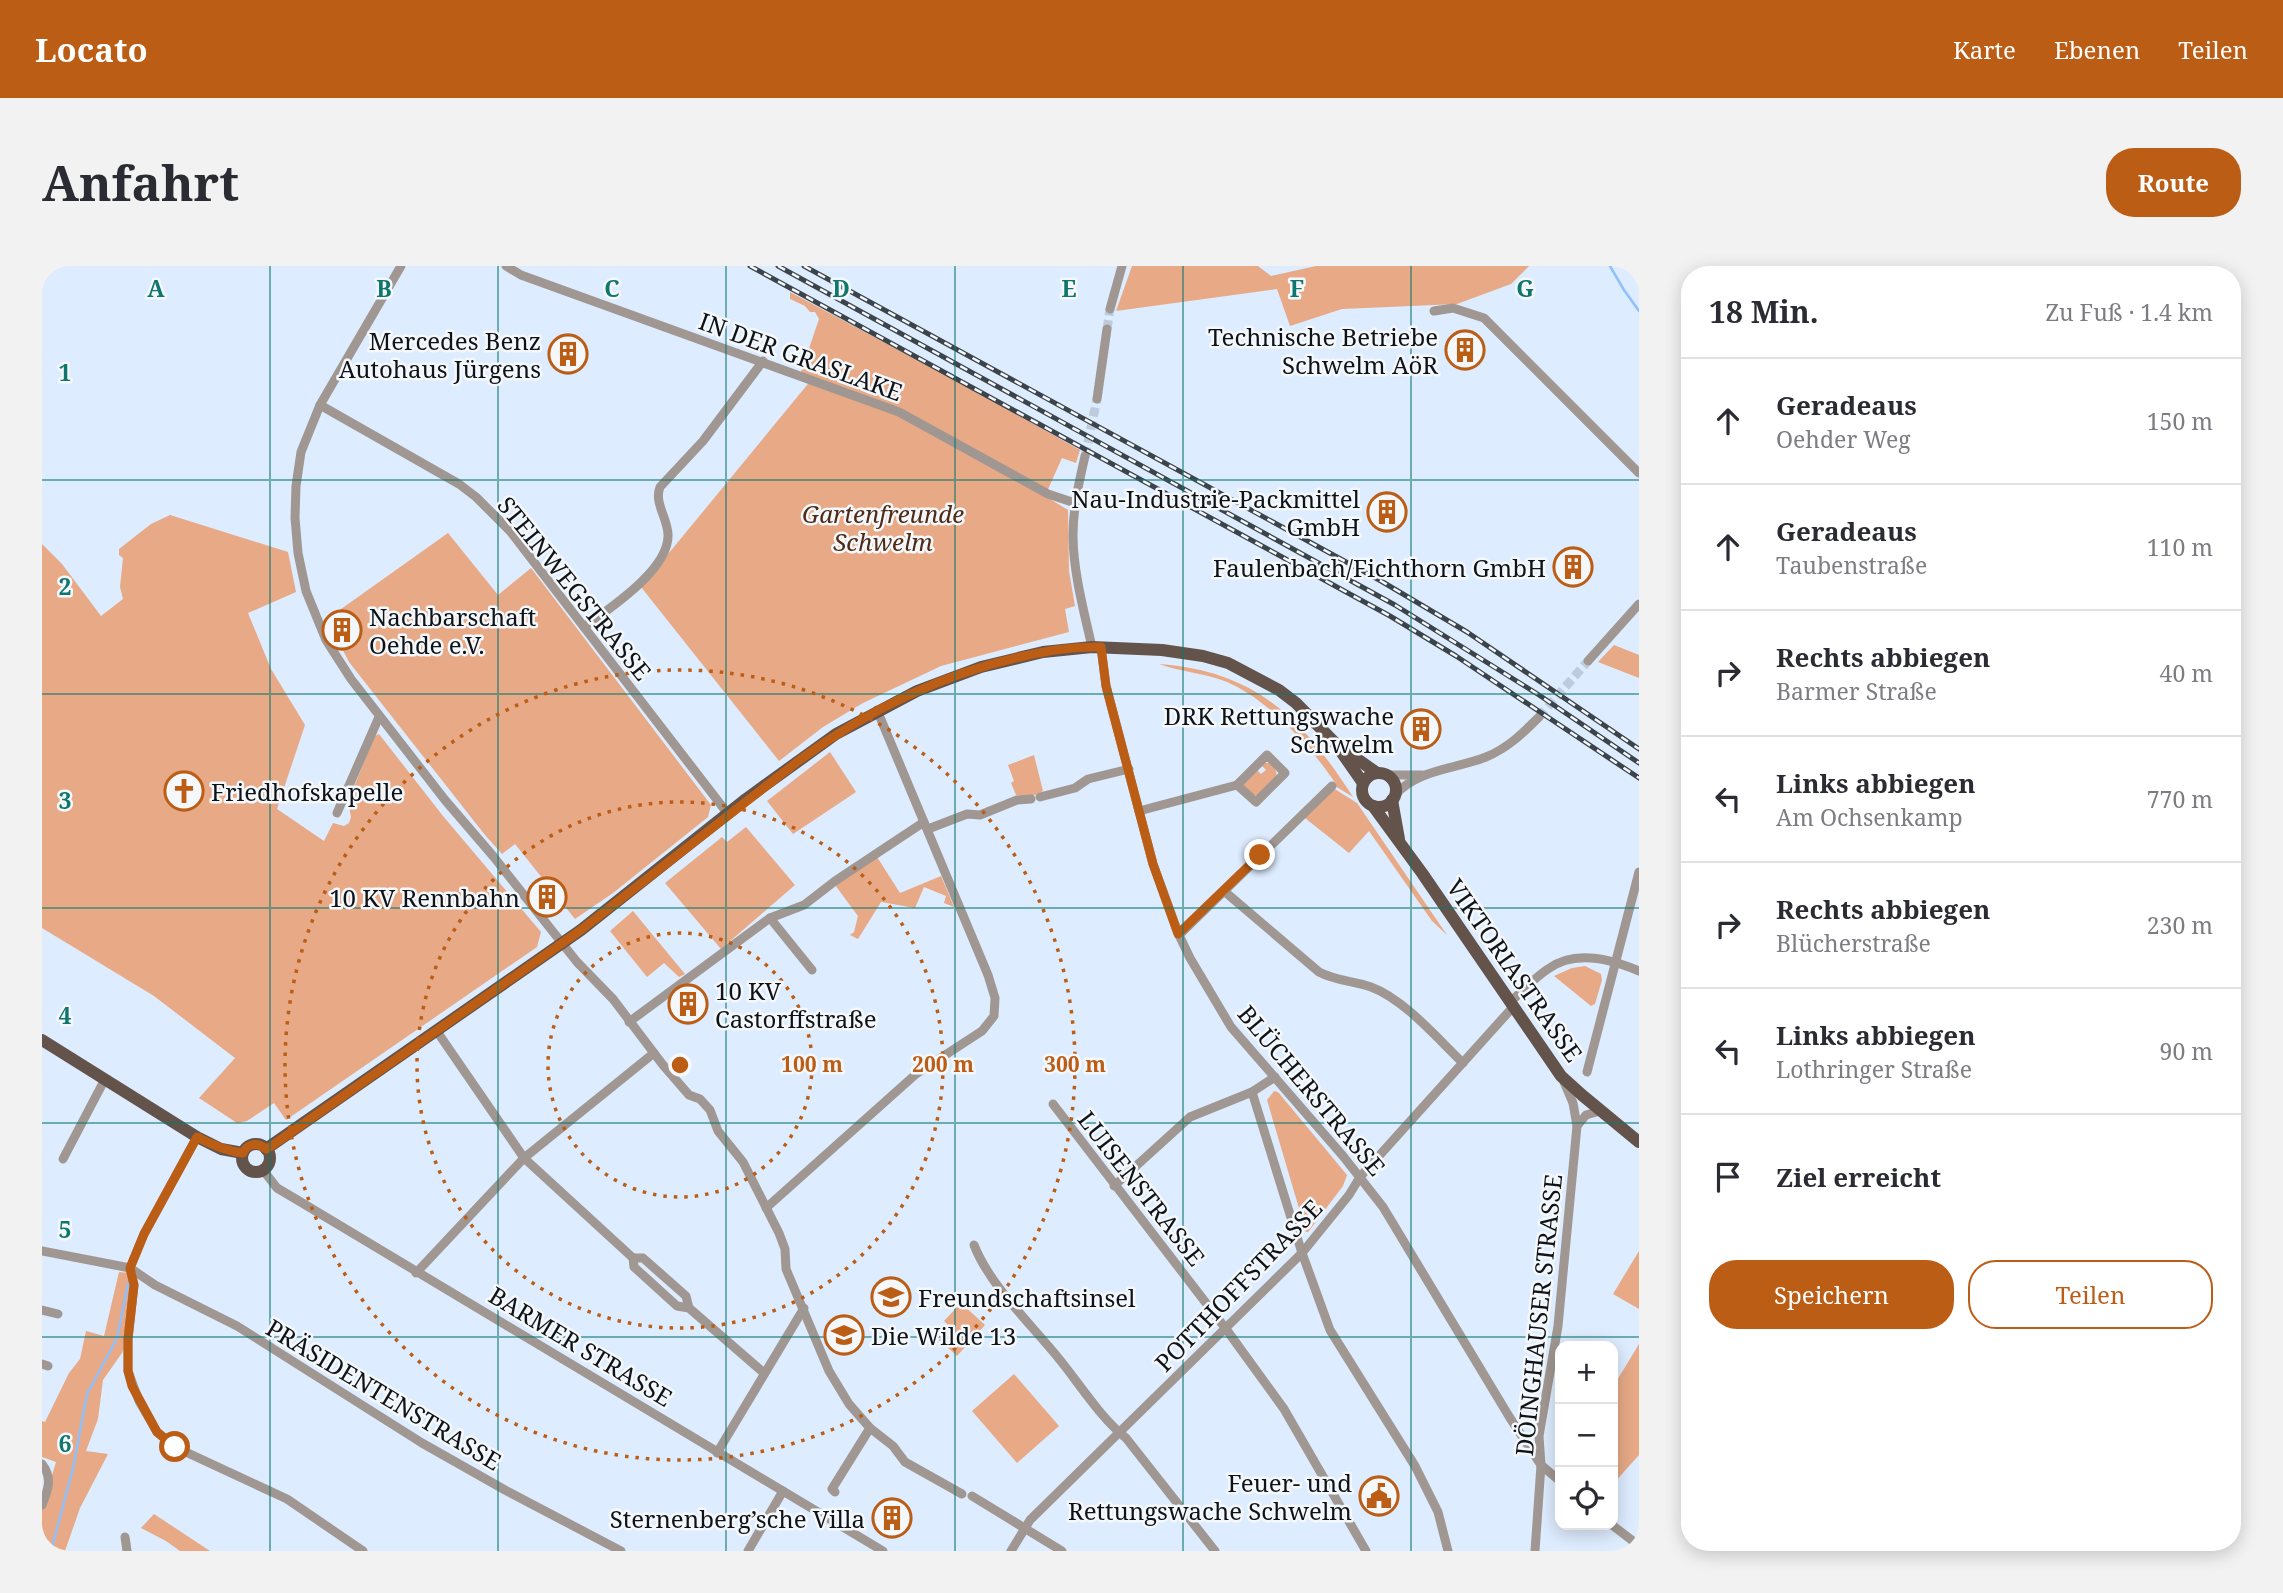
<!DOCTYPE html>
<html lang="de">
<meta charset="utf-8">
<style>
body{margin:0;font-family:"Noto Serif",serif;background:#f2f2f3;color:#2b2b33}
.controls{position:absolute;right:21px;bottom:21px;display:grid;overflow:hidden;border-radius:14px;box-shadow:0 4px 18px #0003}
.controls button{width:63px;height:63px;display:grid;place-items:center;padding:0;border:0;border-bottom:2px solid #e1e1e2;background:#fff;color:#2b2b33;font:35px sans-serif}
.stop{position:absolute;width:21px;height:21px;margin:-16px;border:5px solid #bc5d16;border-radius:50%;background:#fff}
.stop.end{background:#bc5d16;border-color:#fff;box-shadow:0 2px 7px #0008}
.list{margin:0;padding:0;list-style:none}
h2{display:flex;justify-content:space-between;align-items:center;height:91px;margin:0;padding:0 28px;font-size:30px}
h2 small{font-size:23px;font-weight:400;color:#7c7c81}
.list li{display:grid;grid-template-columns:46px 1fr auto;gap:21px;align-items:center;box-sizing:border-box;height:126px;padding:0 28px;border-top:2px solid #e1e1e2}
.list b{display:block;font-size:26px;white-space:nowrap}
.list p{margin:0;font-size:23px;white-space:nowrap;color:#7c7c81}
.list em{font-size:23px;font-style:normal;color:#7c7c81}
.actions{display:flex;gap:14px;padding:21px 28px}
.actions a{flex:1;padding:16px 0;border:2px solid #bc5d16;border-radius:28px;text-align:center;font-size:24px;color:#bc5d16}
.actions .main{background:#bc5d16;color:#fff}
.icon{flex:none;width:38px;height:38px;fill:none;stroke:currentColor;stroke-width:2;stroke-linecap:round;stroke-linejoin:round}
.map{position:relative;flex:none;width:1597px;height:1285px;overflow:hidden;border-radius:28px}
header{display:flex;align-items:center;gap:42px;box-sizing:border-box;height:98px;padding:0 35px;background:#bc5d16;color:#fff}
header strong{font-size:33px}
nav{display:flex;gap:38px;margin-inline-start:auto;font-size:24px}
.intro{display:flex;align-items:center;justify-content:space-between;box-sizing:border-box;height:168px;padding:0 42px}
h1{margin:0;font-size:49px}
.button{padding:18px 32px;border-radius:28px;background:#bc5d16;color:#fff;font-size:24px;font-weight:700}
main{display:flex;gap:42px;padding:0 42px}
aside{flex:1;background:#fff;border-radius:28px;box-shadow:0 4px 18px #0003}
.map>svg:first-child{display:block}
</style>
<header>
<strong>Locato</strong>
<nav><a>Karte</a><a>Ebenen</a><a>Teilen</a></nav>
</header>
<div class="intro"><h1>Anfahrt</h1><a class="button">Route</a></div>
<main>
<div class="map">
<svg width="1597" height="1285" viewBox="0 0 1597 1285">
<rect width="100%" height="100%" fill="#ddecfe"/>
<g fill="#e7a986">
<polygon points="1090,0 1216,0 1229,10 1274,0 1487,0 1469,18 1415,38 1300,43 1248,60 1235,23 1074,45"/>
<polygon points="748,26 937,127 1038,184 1034,197 1020,192 1003,230 1026,244 1027,305 1033,340 1023,343 1027,366 899,400 821,437 781,461 737,495 599,321 770,113 758,109 777,53 773,46 768,46 763,40 748,33"/>
<polygon points="128,249 246,286 254,326 206,347 229,403 263,459 235,543 282,575 291,557 302,560 307,557 309,551 306,535 333,470 337,468 401,550 499,666 495,681 244,854 232,837 205,855 195,857 157,832 193,792 112,730 0,662 0,278 20,298 59,350 81,333 78,321 81,292 77,289 77,283 109,258"/>
<polygon points="406,267 456,329 489,302 669,539 666,551 571,627 533,653 473,578 460,588 443,569 307,396 285,353"/>
<polygon points="1572,379 1597,389 1597,412 1556,396"/>
<path d="M 1117,398 C 1214,405 1261,453 1311,531 L 1293,520 L 1294,518 C 1269,481 1227,434 1185,416 C 1163,407 1139,406 1117,398 Z"/>
<polygon points="788,486 814,526 751,568 725,535"/>
<polygon points="992,489 1001,525 991,530 974,529 969,517 972,515 966,499"/>
<path d="M 1222,497 L 1228,497 C 1244,512 1227,518 1216,529 L 1212,529 L 1200,519 L 1215,504 L 1219,508 L 1224,504 L 1219,499 Z"/>
<polygon points="1291,522 1315,537 1405,669 1390,655 1327,565 1307,587 1263,552"/>
<polygon points="704,561 753,619 679,683 623,617 680,571 685,576"/>
<polygon points="835,591 858,627 899,610 912,641 902,637 904,630 882,621 873,642 839,636 816,673 808,669 812,666 816,650 793,619"/>
<polygon points="591,645 643,708 637,711 622,697 605,711 568,665"/>
<polygon points="1543,700 1559,708 1560,714 1553,738 1549,740 1512,710 1530,702"/>
<polygon points="1232,825 1236,826 1305,909 1301,920 1266,966 1264,966 1225,834"/>
<polygon points="1597,985 1597,1043 1571,1028"/>
<polygon points="77,1006 88,1007 85,1073 80,1087 61,1114 56,1153 44,1185 66,1188 38,1242 23,1285 0,1285 0,1242 14,1196 0,1191 0,1155 3,1156 27,1107 38,1093 44,1065 62,1070"/>
<polygon points="919,1037 943,1059 915,1090 897,1074 908,1061 902,1055"/>
<polygon points="1597,1078 1597,1189 1571,1218 1571,1121"/>
<polygon points="972,1108 1017,1160 975,1197 930,1145"/>
<polygon points="112,1248 168,1285 138,1285 124,1275 99,1262"/>
</g>
<g fill="none" stroke-linecap="round" stroke-linejoin="round">
<g stroke="#8fc0fc" stroke-width="2.5">
<polyline points="1568,0 1582,24 1597,45"/>
<polyline points="9,1285 31,1202 45,1128 75,1072 86,1018"/>
</g>
<g stroke="#becbdc" stroke-width="9" stroke-dasharray="9 4.5" stroke-linecap="butt">
<polyline points="1065,63 1068,43"/>
<polyline points="1043,190 1055,133"/>
<polyline points="1497,451 1546,395"/>
</g>
<g stroke="#a09792" stroke-width="9">
<polyline points="359,0 278,139 259,186 254,220 253,252 256,287 264,325 284,374 309,413 403,534 451,590 535,696 571,733 621,799 647,829 658,833 668,844 676,865 701,896 737,967 743,983 744,1003 787,1105 807,1138 828,1162 790,1223 793,1226"/>
<polyline points="464,0 479,9 857,146 1006,228 1033,237"/>
<polyline points="1068,43 1080,0"/>
<polyline points="1392,45 1411,42 1442,52 1597,207"/>
<polyline points="1055,133 1065,63"/>
<polyline points="278,139 417,218 434,231 468,265 686,548"/>
<path d="M 1043,190 C 1037,216 1031,242 1031,269 C 1031,305 1042,346 1050,381"/>
<path d="M 542,361 C 568,342 628,303 626,268 C 625,251 612,237 618,221 L 661,175 L 721,95"/>
<polyline points="1059,381 1064,420 1111,598 1137,669 1148,692 1189,761 1301,890 1341,941 1468,1152 1499,1199 1518,1215"/>
<polyline points="1546,395 1597,338"/>
<polyline points="1345,509 1380,509"/>
<path d="M 1353,529 C 1376,503 1414,503 1444,491 C 1466,482 1481,467 1497,451"/>
<polyline points="998,531 1033,522 1046,513 1087,503"/>
<polyline points="1097,545 1195,519 1214,536 1243,507 1225,489 1195,519"/>
<polyline points="295,547 337,451"/>
<polyline points="886,563 925,548 938,549 975,534 989,533"/>
<path d="M 1182,625 L 1277,706 C 1294,715 1312,715 1329,721 C 1362,733 1396,773 1421,797"/>
<polyline points="728,652 770,704"/>
<polyline points="1137,669 1290,520"/>
<path d="M 1468,736 C 1481,725 1492,712 1506,703 C 1533,683 1569,693 1597,705"/>
<polyline points="587,756 728,652 762,639 793,615 882,556"/>
<polyline points="394,764 482,892 591,992 592,1001 635,1040 647,1042 722,1107"/>
<polyline points="1545,806 1597,606"/>
<polyline points="1210,826 1260,987 1288,1064 1373,1200 1396,1246 1406,1285"/>
<polyline points="1011,838 1184,1063 1242,1143 1324,1285"/>
<polyline points="1535,860 1544,849 1558,845"/>
<polyline points="21,893 63,813"/>
<polyline points="221,904 235,922 252,932 841,1285"/>
<polyline points="1072,920 1148,851 1210,826 1233,811"/>
<polyline points="724,942 874,808 940,765 952,750 953,732 946,709 835,444"/>
<path d="M 932,979 C 948,1020 990,1059 1018,1094 C 1039,1120 1058,1151 1084,1172 L 1173,1285"/>
<polyline points="0,985 88,1002 113,1019 195,1060 380,1177 463,1224 579,1285"/>
<polyline points="591,992 601,992 644,1030 647,1042"/>
<polyline points="88,1002 92,1019 86,1073 86,1105 97,1135 115,1166 133,1181 245,1233 321,1285"/>
<polyline points="88,1002 102,968 155,871"/>
<polyline points="374,1007 482,892 612,787"/>
<polyline points="0,1044 16,1048"/>
<polyline points="0,1098 6,1100"/>
<polyline points="828,1162 851,1180 863,1196 920,1228"/>
<polyline points="675,1187 762,1042"/>
<path d="M 0,1198 C 11,1212 6,1224 0,1239"/>
<polyline points="930,1230 1020,1285"/>
<polyline points="1570,1259 1596,1279"/>
<polyline points="83,1271 85,1285"/>
<polyline points="706,1285 741,1225"/>
<polyline points="969,1285 988,1254 1260,987 1307,929 1318,911 1471,741"/>
<polyline points="1493,1285 1499,1199 1497,1170 1516,1060 1535,860 1531,837 1522,816"/>
</g>
<g stroke="#63534a" stroke-width="12">
<polyline points="1300,487 1321,517"/>
<circle cx="1337" cy="524" r="17"/>
<polyline points="1350,534 1357,573"/>
<polyline points="1331,540 1380,607 1519,810 1540,829 1597,876"/>
<polyline points="0,774 155,871 179,883 201,887"/>
<circle cx="214" cy="892" r="14"/>
<polyline points="224,883 539,664 704,533 794,468 875,425 939,401 1001,386 1050,381 1120,384 1161,390 1186,397 1237,424 1254,437 1294,478 1335,507"/>
<polyline points="1589,1285 1597,1278"/>
</g>
<g stroke="#3b434b" stroke-width="5">
<g id="rail">
<polyline points="708,0 1348,350 1414,390 1597,512"/>
<polyline points="736,0 1353,339 1497,429 1597,497"/>
<polyline points="762,0 1339,315 1425,366 1597,483"/>
</g>
</g>
<use href="#rail" stroke="#f5f8fb" stroke-width="2.5" stroke-dasharray="8" stroke-linecap="butt"/>
</g>
<g fill="none" stroke-linecap="round" stroke-linejoin="round">
<path stroke="#bc5d16" stroke-width="9" d="M 133,1181 L 115,1166 L 90,1120 L 86,1105 L 86,1073 L 92,1019 L 88,1002 L 102,968 L 155,871 C 170,879 184,885 201,887 C 206,877 215,876 224,883 L 228,881 L 539,664 L 759,493 C 825,445 898,409 978,391 C 1005,385 1031,380 1059,381 L 1064,420 L 1111,598 L 1136,668 L 1218,589"/>
</g>
<path fill="none" stroke="#0f766e" stroke-width="2" stroke-opacity="0.55" d="M 228,0 L 228,1285M 456,0 L 456,1285M 684,0 L 684,1285M 913,0 L 913,1285M 1141,0 L 1141,1285M 1369,0 L 1369,1285M 0,214 L 1597,214M 0,428 L 1597,428M 0,642 L 1597,642M 0,857 L 1597,857M 0,1071 L 1597,1071"/>
<g fill="none" stroke="#bc5d16" stroke-width="3.5" stroke-dasharray="3.5 7">
<circle cx="638" cy="799" r="132"/>
<circle cx="638" cy="799" r="263"/>
<circle cx="638" cy="799" r="395"/>
</g>
<defs>
<g id="building-ring" transform="scale(2.0125)"><circle r="9.5" fill="#f5f8fb" stroke="#bc5d16" stroke-width="1.5"/><path d="M-4-6H4V6H1V3H-1V6H-4ZM-2.5-4.3h1.7v1.8h-1.7ZM.8-4.3h1.7v1.8H.8ZM-2.5-1h1.7V.8h-1.7ZM.8-1h1.7V.8H.8Z" fill="#bc5d16"/></g>
<g id="church-ring" transform="scale(2.0125)"><circle r="9.5" fill="#f5f8fb" stroke="#bc5d16" stroke-width="1.5"/><path d="M-1.2-6h2.4v3.5h3.3v2.4h-3.3V6h-2.4V-.1h-3.3v-2.4h3.3Z" fill="#bc5d16"/></g>
<g id="school-ring" transform="scale(2.0125)"><circle r="9.5" fill="#f5f8fb" stroke="#bc5d16" stroke-width="1.5"/><path d="M0-5L7-2L0 1L-7-2ZM-4 1L0 2.5L4 1V4Q0 6-4 4Z" fill="#bc5d16"/></g>
<g id="civic-ring" transform="scale(2.0125)"><circle r="9.5" fill="#f5f8fb" stroke="#bc5d16" stroke-width="1.5"/><path d="M-.6-6.5H3V-4.5H.6V-3L4-1V1h2V6H-6V1h2V-1L-.6-3ZM-1.2 2.5V6h2.4V2.5Z" fill="#bc5d16"/></g>
</defs>
<g fill-rule="evenodd">
<use href="#building-ring" x="1423" y="84"/>
<use href="#building-ring" x="526" y="88"/>
<use href="#building-ring" x="1345" y="246"/>
<use href="#building-ring" x="1531" y="301"/>
<use href="#building-ring" x="300" y="364"/>
<use href="#building-ring" x="1379" y="463"/>
<use href="#church-ring" x="142" y="525"/>
<use href="#building-ring" x="505" y="631"/>
<use href="#building-ring" x="646" y="738"/>
<use href="#school-ring" x="849" y="1031"/>
<use href="#school-ring" x="802" y="1069"/>
<use href="#civic-ring" x="1337" y="1230"/>
<use href="#building-ring" x="850" y="1252"/>
</g>
<g text-anchor="middle" dominant-baseline="central" stroke-width="5" stroke-linejoin="round" paint-order="stroke">
<g font-size="24" fill="#0e1319" stroke="#f5f8fb" text-anchor="end">
<text x="1396" y="70">Technische Betriebe<tspan x="1396" dy="28">Schwelm AöR</tspan></text>
<text x="499" y="74">Mercedes Benz<tspan x="499" dy="28">Autohaus Jürgens</tspan></text>
<text x="1318" y="232">Nau-Industrie-Packmittel<tspan x="1318" dy="28">GmbH</tspan></text>
<text x="1504" y="301">Faulenbach/Fichthorn GmbH</text>
<text x="327" y="350" text-anchor="start">Nachbarschaft<tspan x="327" dy="28">Oehde e.V.</tspan></text>
<text x="1352" y="449">DRK Rettungswache<tspan x="1352" dy="28">Schwelm</tspan></text>
<text x="169" y="525" text-anchor="start">Friedhofskapelle</text>
<text x="478" y="631">10 KV Rennbahn</text>
<text x="673" y="724" text-anchor="start">10 KV<tspan x="673" dy="28">Castorffstraße</tspan></text>
<text x="876" y="1031" text-anchor="start">Freundschaftsinsel</text>
<text x="829" y="1069" text-anchor="start">Die Wilde 13</text>
<text x="1310" y="1216">Feuer- und<tspan x="1310" dy="28">Rettungswache Schwelm</tspan></text>
<text x="823" y="1252">Sternenberg’sche Villa</text>
</g>
<g font-size="24" fill="#0e1319" stroke="#f5f8fb">
<text transform="translate(759 90) rotate(20)">IN DER GRASLAKE</text>
<text transform="translate(533 322) rotate(51)">STEINWEGSTRASSE</text>
<text transform="translate(1473 704) rotate(55)">VIKTORIASTRASSE</text>
<text transform="translate(1270 824) rotate(50)">BLÜCHERSTRASSE</text>
<text transform="translate(1100 922) rotate(52)">LUISENSTRASSE</text>
<text transform="translate(1196 1019) rotate(-46)">POTTHOFFSTRASSE</text>
<text transform="translate(1496 1049) rotate(-84)">DÖINGHAUSER STRASSE</text>
<text transform="translate(539 1080) rotate(31)">BARMER STRASSE</text>
<text transform="translate(342 1128) rotate(31)">PRÄSIDENTENSTRASSE</text>
</g>
<g font-size="24" font-style="italic" fill="#4f2b16" stroke="#f5f8fb">
<text x="841" y="247">Gartenfreunde<tspan x="841" dy="28">Schwelm</tspan></text>
</g>
</g>
<g font-size="23" text-anchor="middle" font-weight="bold" fill="#0f766e" stroke="#f5f8fb" stroke-width="5" stroke-linejoin="round" paint-order="stroke">
<text x="114" y="31">A</text>
<text x="342" y="31">B</text>
<text x="570" y="31">C</text>
<text x="799" y="31">D</text>
<text x="1027" y="31">E</text>
<text x="1255" y="31">F</text>
<text x="1483" y="31">G</text>
<text x="23" y="115">1</text>
<text x="23" y="329">2</text>
<text x="23" y="543">3</text>
<text x="23" y="758">4</text>
<text x="23" y="972">5</text>
<text x="23" y="1186">6</text>
</g>
<circle cx="638" cy="799" r="10" fill="#bc5d16" stroke="#f5f8fb" stroke-width="3.5"/>
<g font-size="21" text-anchor="middle" font-weight="bold" fill="#bc5d16" stroke="#f5f8fb" stroke-width="5" stroke-linejoin="round" paint-order="stroke">
<text x="770" y="806">100 m</text>
<text x="901" y="806">200 m</text>
<text x="1033" y="806">300 m</text>
</g>
</svg>
<div class="controls">
<button>+</button>
<button>−</button>
<button><svg class="icon" aria-label="locate" viewBox="0 0 24 24"><circle cx="12" cy="12" r="6"/><path d="M12 2v4M12 18v4M2 12h4M18 12h4"/></svg></button>
</div>
<div class="stop" style="left:133px;top:1181px"></div>
<div class="stop end" style="left:1218px;top:589px"></div>
</div>
<aside>
<h2>18 Min.<small>Zu Fuß · 1.4 km</small></h2>
<ul class="list">
<li><svg class="icon" aria-label="ahead" viewBox="0 0 24 24"><path d="M12 20V5M6 11l6-6 6 6"/></svg><div><b>Geradeaus</b><p>Oehder Weg</p></div><em>150 m</em></li>
<li><svg class="icon" aria-label="ahead" viewBox="0 0 24 24"><path d="M12 20V5M6 11l6-6 6 6"/></svg><div><b>Geradeaus</b><p>Taubenstraße</p></div><em>110 m</em></li>
<li><svg class="icon" aria-label="right" viewBox="0 0 24 24"><path d="M7 20v-9h11M14 6l5 5-5 5"/></svg><div><b>Rechts abbiegen</b><p>Barmer Straße</p></div><em>40 m</em></li>
<li><svg class="icon" aria-label="left" viewBox="0 0 24 24"><path d="M17 20v-9H6M10 6l-5 5 5 5"/></svg><div><b>Links abbiegen</b><p>Am Ochsenkamp</p></div><em>770 m</em></li>
<li><svg class="icon" aria-label="right" viewBox="0 0 24 24"><path d="M7 20v-9h11M14 6l5 5-5 5"/></svg><div><b>Rechts abbiegen</b><p>Blücherstraße</p></div><em>230 m</em></li>
<li><svg class="icon" aria-label="left" viewBox="0 0 24 24"><path d="M17 20v-9H6M10 6l-5 5 5 5"/></svg><div><b>Links abbiegen</b><p>Lothringer Straße</p></div><em>90 m</em></li>
<li><svg class="icon" aria-label="arrive" viewBox="0 0 24 24"><path d="M6 21V4h12l-3 4 3 4H6"/></svg><div><b>Ziel erreicht</b></div></li>
</ul>
<div class="actions"><a class="main">Speichern</a><a>Teilen</a></div>
</aside>
</main>
